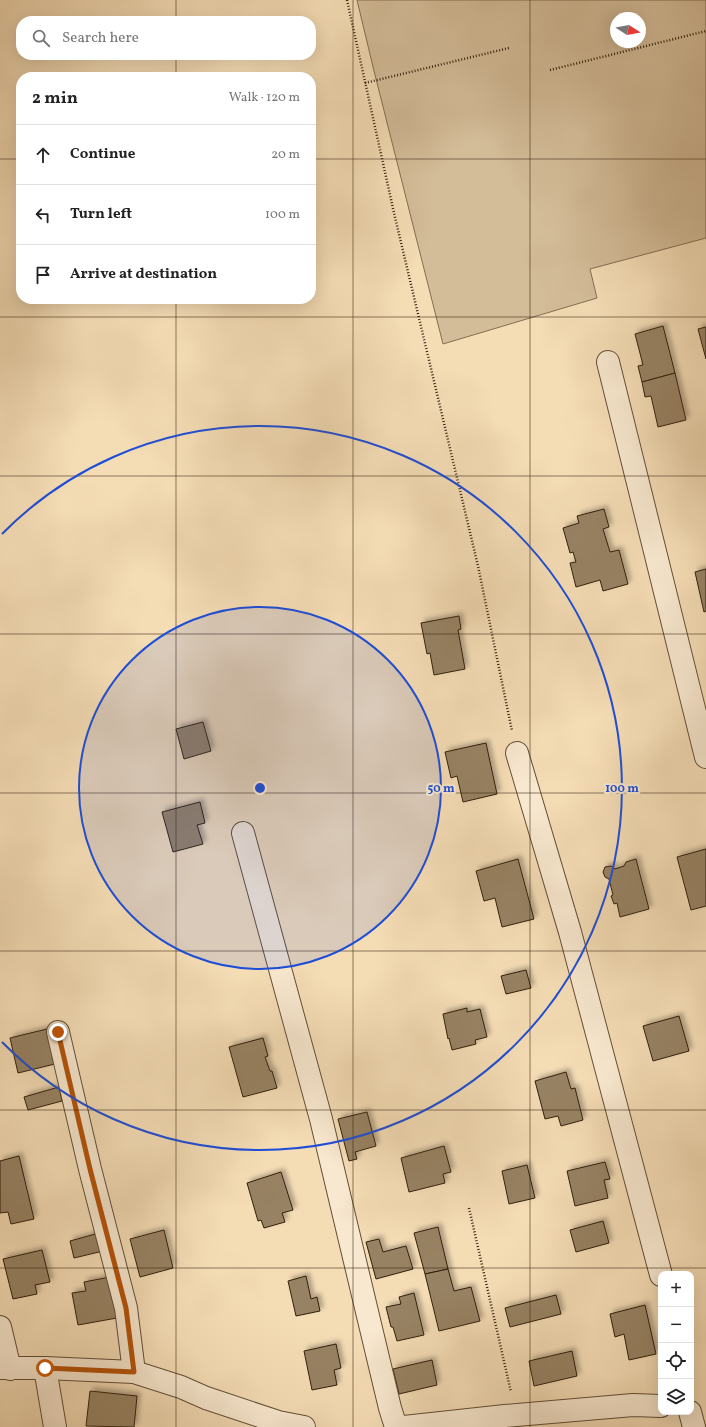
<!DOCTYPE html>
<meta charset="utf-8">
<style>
body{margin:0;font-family:Vollkorn,serif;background:#f2f2f2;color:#222}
.controls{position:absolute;right:12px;bottom:12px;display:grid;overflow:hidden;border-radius:8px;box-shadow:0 4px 16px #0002}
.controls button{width:36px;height:36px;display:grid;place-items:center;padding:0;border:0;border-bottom:1px solid #e0e0e0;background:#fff;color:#222;font:20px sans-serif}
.compass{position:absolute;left:610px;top:12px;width:36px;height:36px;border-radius:50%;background:#fff;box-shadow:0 4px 16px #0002;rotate:101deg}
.stop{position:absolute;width:12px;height:12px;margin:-9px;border:3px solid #b45309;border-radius:50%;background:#fff}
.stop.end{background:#b45309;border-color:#fff;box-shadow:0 1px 4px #0008}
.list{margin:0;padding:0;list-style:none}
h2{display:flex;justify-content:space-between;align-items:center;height:52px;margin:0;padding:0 16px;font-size:17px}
h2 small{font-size:13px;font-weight:400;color:#767676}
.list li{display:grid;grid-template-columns:26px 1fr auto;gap:12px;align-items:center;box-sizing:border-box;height:60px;padding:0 16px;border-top:1px solid #e0e0e0}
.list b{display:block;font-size:15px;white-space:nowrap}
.list em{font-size:13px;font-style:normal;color:#767676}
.icon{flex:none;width:22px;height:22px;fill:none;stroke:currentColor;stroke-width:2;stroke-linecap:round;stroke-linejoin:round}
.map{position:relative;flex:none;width:706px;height:1427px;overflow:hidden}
.search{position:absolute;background:#fff;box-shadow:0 4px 16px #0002;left:16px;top:16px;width:300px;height:44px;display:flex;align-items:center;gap:10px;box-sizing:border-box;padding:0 14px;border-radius:16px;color:#767676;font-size:15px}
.panel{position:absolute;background:#fff;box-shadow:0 4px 16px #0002;left:16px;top:72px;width:300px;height:232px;border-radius:16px}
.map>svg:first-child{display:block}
</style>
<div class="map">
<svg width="706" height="1427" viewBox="0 0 706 1427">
<defs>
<filter id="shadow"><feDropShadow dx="3.5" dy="-3.5" stdDeviation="2" flood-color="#0004"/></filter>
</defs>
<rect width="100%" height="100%" fill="#f4dcb5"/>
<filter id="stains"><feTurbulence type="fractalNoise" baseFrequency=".005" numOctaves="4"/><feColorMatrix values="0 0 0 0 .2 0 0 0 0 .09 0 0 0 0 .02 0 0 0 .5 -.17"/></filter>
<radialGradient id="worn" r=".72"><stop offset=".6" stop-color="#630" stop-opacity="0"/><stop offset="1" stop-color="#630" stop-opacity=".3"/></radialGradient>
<path fill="#d3bc98" stroke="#836e52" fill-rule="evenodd" d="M 357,0 L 706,0 L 706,238 L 590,269 L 597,298 L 443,344 L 374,71 ZM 616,18 L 640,18 L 640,42 L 616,42 Z"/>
<g fill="#978264" stroke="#33200c" filter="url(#shadow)">
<polygon points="663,326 675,373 642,382 638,366 643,365 635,334"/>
<polygon points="706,327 706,359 698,329"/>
<polygon points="675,373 686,420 658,427 651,396 645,397 642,382"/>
<polygon points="604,509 609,527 603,529 610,552 619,550 628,584 603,591 600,580 576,587 570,563 576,562 573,552 570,553 563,528 579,523 577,516"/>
<polygon points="706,569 706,611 704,612 695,572"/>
<polygon points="459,616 461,629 458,630 465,669 434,675 430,653 427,654 421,623"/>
<polygon points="203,722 211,751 184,759 176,729"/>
<polygon points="486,743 497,794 463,802 457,776 451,778 445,752"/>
<polygon points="200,802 205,823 197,825 203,844 173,852 162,812"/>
<polygon points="706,849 706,906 691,910 677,857"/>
<polygon points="518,859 534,919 502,927 495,898 484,901 476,871"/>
<polygon points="636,859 649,909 620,917 617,903 614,904 611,896 613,895 609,879 605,877 603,872 605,867 611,866 615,869 624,866 626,862"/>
<polygon points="526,970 531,988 506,994 501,976"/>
<polygon points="467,1008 467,1012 480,1009 487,1037 475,1040 476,1044 452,1050 449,1038 448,1039 443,1014"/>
<polygon points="679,1016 689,1051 653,1061 643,1026"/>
<polygon points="47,1029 55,1064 18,1073 10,1038"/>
<polygon points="263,1038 268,1056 265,1057 270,1071 272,1071 277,1088 243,1097 229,1047"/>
<polygon points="566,1072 571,1089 575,1088 583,1120 561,1126 558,1116 545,1119 535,1081"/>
<polygon points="59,1087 62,1101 28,1110 24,1097"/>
<polygon points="367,1112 376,1146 355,1152 357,1159 349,1161 338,1119"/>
<polygon points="444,1146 451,1172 443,1174 445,1183 409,1192 401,1158"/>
<polygon points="19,1156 34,1219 11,1224 8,1212 0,1213 0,1161"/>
<polygon points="605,1162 610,1179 604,1180 608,1198 575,1206 567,1171"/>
<polygon points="527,1165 535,1198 509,1204 502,1171"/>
<polygon points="281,1172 293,1210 282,1213 285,1222 264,1228 261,1220 258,1221 247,1183"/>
<polygon points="603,1221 609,1243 576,1252 570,1230"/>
<polygon points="438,1227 448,1269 425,1274 414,1233"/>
<polygon points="164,1230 173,1268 140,1277 130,1239"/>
<polygon points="99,1233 103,1251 74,1258 70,1241"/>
<polygon points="379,1239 383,1252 406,1246 413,1269 376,1279 366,1242"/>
<polygon points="42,1250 50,1282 35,1285 37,1294 13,1299 3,1259"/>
<polygon points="448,1269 454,1291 471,1287 480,1321 439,1331 425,1274"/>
<polygon points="306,1276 311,1299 317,1297 320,1311 296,1316 288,1281"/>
<polygon points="110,1277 117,1318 78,1325 72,1293 86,1291 84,1282"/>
<polygon points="414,1293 424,1335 397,1341 393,1327 391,1327 386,1307 401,1304 399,1297"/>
<polygon points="556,1295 561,1314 510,1327 505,1308"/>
<polygon points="645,1305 656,1354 629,1360 624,1334 615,1337 610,1314"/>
<polygon points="336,1344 341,1368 334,1370 337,1385 312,1390 304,1351"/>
<polygon points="572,1351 577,1376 534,1386 529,1361"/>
<polygon points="432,1360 437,1385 399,1394 393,1369"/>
<polygon points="90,1391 137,1396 134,1427 86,1426"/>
</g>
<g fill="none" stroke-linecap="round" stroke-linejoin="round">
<g stroke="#634f36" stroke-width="24">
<g id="minor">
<polyline points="608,362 706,757"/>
<polyline points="517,753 570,932 661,1275"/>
<polyline points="243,833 321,1119 390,1408 396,1427"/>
<polyline points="58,1032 90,1169 126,1308 134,1372"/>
<polyline points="0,1327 10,1369"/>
<polyline points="0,1368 45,1368 134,1372 181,1387 206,1398 278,1422 304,1427"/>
<polyline points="45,1368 55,1427"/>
<polyline points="690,1412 694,1427"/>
<polyline points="404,1427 505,1416 633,1405 661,1406"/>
</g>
</g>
<g stroke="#33200c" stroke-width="2.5" stroke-dasharray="1 2" stroke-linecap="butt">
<polyline points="347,0 394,213 478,566 512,731"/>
<polyline points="550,70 706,31"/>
<polyline points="365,83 509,48"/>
<polyline points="469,1208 511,1392"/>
</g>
<use href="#minor" stroke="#f8e8cf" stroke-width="22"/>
</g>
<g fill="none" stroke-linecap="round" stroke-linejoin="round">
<polyline stroke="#b45309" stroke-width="5" points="45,1368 134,1372 126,1308 90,1169 58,1032"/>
</g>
<path fill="none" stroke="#33200c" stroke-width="1" stroke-opacity="0.55" d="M 176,0 L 176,21M 353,0 L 353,1427M 530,0 L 530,1427M 176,55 L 176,77M 0,159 L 21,159M 311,159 L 706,159M 176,299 L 176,1427M 0,317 L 706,317M 0,476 L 706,476M 0,634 L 706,634M 0,793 L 706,793M 0,951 L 706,951M 0,1110 L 706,1110M 0,1268 L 706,1268"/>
<circle cx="260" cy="788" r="181" fill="#1d4ed8" fill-opacity=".12"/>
<g fill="none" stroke="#1d4ed8" stroke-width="2">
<circle cx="260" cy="788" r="181"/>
<path d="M2 534A362 362 0 1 1 2 1042"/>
</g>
<circle cx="260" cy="788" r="6" fill="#1d4ed8" stroke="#f8e8cf" stroke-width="2"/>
<g font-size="12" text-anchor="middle" font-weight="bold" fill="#1d4ed8" stroke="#f8e8cf" stroke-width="4" stroke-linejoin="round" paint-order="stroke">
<text x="441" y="792">50 m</text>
<text x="622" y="792">100 m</text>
</g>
<rect width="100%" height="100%" filter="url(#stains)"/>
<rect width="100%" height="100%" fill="url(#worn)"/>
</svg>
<div class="controls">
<button>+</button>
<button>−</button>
<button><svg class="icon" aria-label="locate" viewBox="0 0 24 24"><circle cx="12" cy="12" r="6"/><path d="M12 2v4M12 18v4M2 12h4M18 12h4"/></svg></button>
<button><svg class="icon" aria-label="layers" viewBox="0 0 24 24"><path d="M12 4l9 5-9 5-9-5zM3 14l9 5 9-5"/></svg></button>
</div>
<svg class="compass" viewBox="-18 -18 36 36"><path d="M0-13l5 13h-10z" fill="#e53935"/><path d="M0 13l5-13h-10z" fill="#767676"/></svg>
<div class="stop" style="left:45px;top:1368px"></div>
<div class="stop end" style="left:58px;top:1032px"></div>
<div class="search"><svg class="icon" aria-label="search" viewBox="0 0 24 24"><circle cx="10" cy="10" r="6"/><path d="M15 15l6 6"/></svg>Search here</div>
<section class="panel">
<h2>2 min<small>Walk · 120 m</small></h2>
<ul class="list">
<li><svg class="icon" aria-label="ahead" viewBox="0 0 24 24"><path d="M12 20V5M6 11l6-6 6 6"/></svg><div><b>Continue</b></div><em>20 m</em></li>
<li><svg class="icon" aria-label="left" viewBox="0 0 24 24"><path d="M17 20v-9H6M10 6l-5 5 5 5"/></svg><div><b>Turn left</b></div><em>100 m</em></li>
<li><svg class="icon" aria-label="arrive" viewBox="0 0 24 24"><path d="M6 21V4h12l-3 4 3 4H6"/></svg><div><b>Arrive at destination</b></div></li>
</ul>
</section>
</div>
